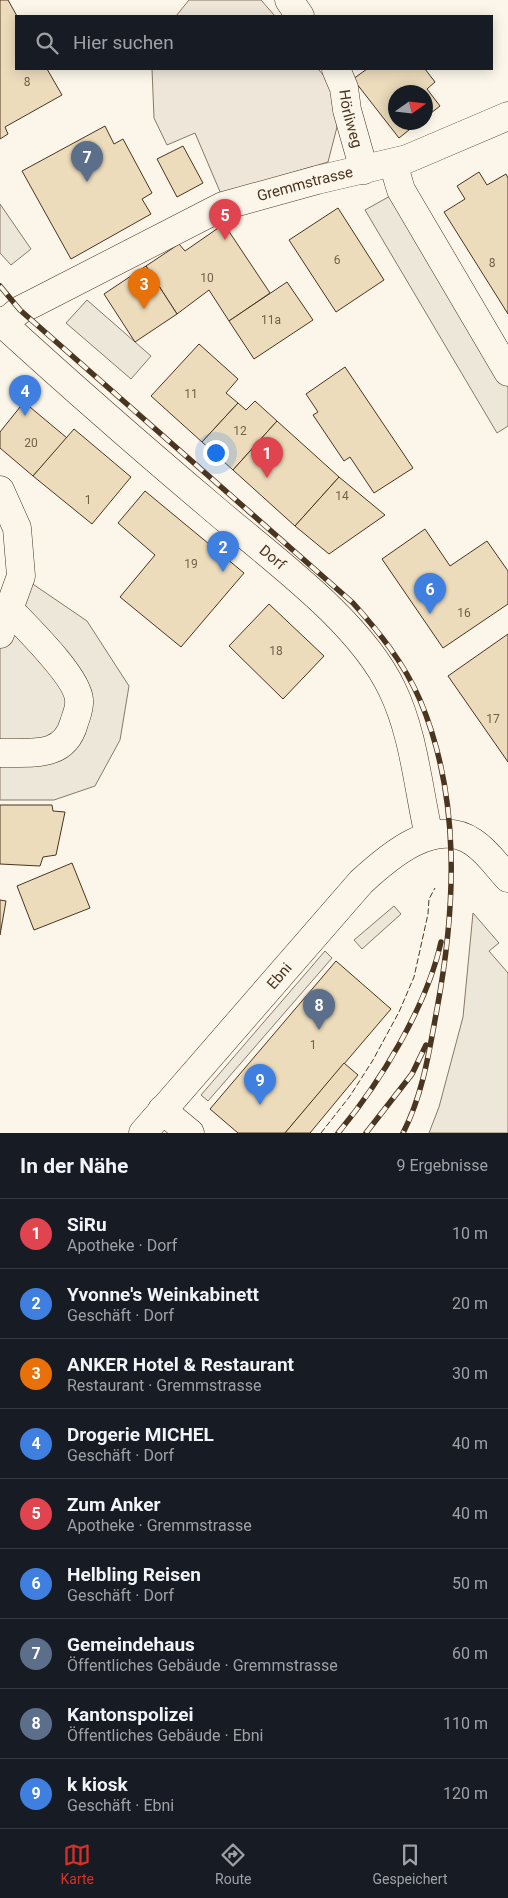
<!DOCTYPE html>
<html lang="de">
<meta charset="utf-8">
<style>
body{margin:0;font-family:Roboto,sans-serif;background:#20242c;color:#f1f3f6}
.compass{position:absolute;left:388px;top:85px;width:45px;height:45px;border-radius:50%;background:#171b24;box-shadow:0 2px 12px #0003;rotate:76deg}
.you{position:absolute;left:215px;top:452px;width:18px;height:18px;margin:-12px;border:4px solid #fff;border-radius:50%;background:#1a73e8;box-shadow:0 0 0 8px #1a73e833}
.badge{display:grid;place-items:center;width:32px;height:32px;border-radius:50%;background:#d93025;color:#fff;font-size:16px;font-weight:700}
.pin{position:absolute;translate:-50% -41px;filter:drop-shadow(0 1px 2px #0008)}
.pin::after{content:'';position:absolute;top:26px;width:18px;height:15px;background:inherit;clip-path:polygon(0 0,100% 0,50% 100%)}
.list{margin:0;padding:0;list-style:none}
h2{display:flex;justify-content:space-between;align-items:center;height:65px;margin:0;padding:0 20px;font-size:21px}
h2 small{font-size:16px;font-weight:400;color:#9ea1a6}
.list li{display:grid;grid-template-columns:32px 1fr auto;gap:15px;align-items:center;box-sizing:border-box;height:70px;padding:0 20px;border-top:1px solid #363941}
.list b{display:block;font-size:19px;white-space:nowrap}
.list p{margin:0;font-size:16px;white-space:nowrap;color:#9ea1a6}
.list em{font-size:16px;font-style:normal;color:#9ea1a6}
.icon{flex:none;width:28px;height:28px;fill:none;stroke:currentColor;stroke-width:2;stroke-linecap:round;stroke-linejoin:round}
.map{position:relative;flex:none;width:508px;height:1133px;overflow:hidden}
.search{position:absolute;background:#171b24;box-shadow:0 2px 12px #0003;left:15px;right:15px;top:15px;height:55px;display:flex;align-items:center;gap:12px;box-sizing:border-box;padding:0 18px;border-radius:0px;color:#9ea1a6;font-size:19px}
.sheet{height:695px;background:#171b24}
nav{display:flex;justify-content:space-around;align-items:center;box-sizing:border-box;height:70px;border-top:1px solid #363941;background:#171b24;font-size:14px;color:#9ea1a6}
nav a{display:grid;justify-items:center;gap:2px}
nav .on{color:#d93025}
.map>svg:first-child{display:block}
</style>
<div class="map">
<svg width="508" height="1133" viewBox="0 0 508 1133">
<rect width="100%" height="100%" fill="#fbf6e9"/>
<g fill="#ede6d9" stroke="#887966">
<polygon points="189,0 261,0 275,16 176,16"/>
<polygon points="152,69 318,69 334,87 337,127 328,162 221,194 195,133 167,145 154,118"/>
</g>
<g fill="#ede7d9" stroke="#887966">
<polygon points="401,190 508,372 508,426 497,433 365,210"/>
<polygon points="0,204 31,249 11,265 0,253"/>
<polygon points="87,300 151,356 131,379 66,323"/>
<polygon points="21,576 87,621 129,686 120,740 95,786 54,800 0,800 0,634"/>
<polygon points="394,906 401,914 362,949 354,940"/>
<polygon points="473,913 499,943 489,951 508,973 508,1133 429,1133 439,1107 463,1017"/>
<polygon points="325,951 332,958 208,1101 201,1095"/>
</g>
<g fill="#ecdcbc" stroke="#4a3520">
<polygon points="0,0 8,0 17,16 16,69 47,69 62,95 5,127 8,134 0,139"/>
<polygon points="367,69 425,69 435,82 427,89 440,106 426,117 426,92 396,92 396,122 419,122 399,138 353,79"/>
<polygon points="105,126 114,144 123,139 152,193 142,199 151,214 71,259 22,171"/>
<polygon points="183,146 203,183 177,197 157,159"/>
<polygon points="479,172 487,185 506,174 508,178 508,314 444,212 465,199 457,186"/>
<polygon points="338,208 384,280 336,312 289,240"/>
<polygon points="224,224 270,293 229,321 209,290 177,314 146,266 179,244 185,251"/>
<polygon points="146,266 177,314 135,342 104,294"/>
<polygon points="287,282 313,320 254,359 229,321"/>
<polygon points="199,344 238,379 226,393 238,403 202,442 151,396"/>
<polygon points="345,367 413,468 374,493 350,457 344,461 313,415 318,412 306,394"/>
<polygon points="255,401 277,421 233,470 202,442 238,403 246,410"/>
<polygon points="24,402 67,438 33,476 0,448 0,432"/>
<polygon points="277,421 339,477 295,526 233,470"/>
<polygon points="74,429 131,477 92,524 33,476"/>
<polygon points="339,477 385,515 329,554 295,526"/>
<polygon points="145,491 244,573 181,647 120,597 155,555 118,523"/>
<polygon points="425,529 450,566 487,541 508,571 508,604 443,648 382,559"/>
<polygon points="269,604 324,656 283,699 229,646"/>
<polygon points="508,634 508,762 448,676"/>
<polygon points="0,805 52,805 53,811 65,812 56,855 43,857 40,866 0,864"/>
<polygon points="72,863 90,908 34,930 17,886"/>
<polygon points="0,900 6,901 0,935"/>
<polygon points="336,961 391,1009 285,1133 238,1133 210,1109"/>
<polygon points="344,1063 358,1075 310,1133 285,1133"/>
</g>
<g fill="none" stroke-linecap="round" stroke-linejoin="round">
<g stroke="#4a3520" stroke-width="29">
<g id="minor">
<polyline points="289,0 300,16"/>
<path id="s1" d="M 336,69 L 344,88 L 347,110 L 364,170"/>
<polyline points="393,163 401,190 508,372"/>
<path id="s2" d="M 0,321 C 70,385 141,447 213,508 C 271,558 359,620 392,689 C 414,734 418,788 429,836"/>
<path id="s3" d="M 3,324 L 20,310 L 34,303 L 223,206 L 317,180 L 407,159 L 508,116"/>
<polyline points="0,490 17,528 21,576 0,634"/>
<path d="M 0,753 C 31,752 64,759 74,723 C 76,716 80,708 79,700 C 78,677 26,627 9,609"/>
<polyline points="162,1110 190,1133"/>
</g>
</g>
<g stroke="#4a3520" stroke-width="29">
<g id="major">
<path id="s4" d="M 143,1133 L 361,882 C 388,857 435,816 473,842 C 487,851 497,866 508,878"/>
</g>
</g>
<use href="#minor" stroke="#fbf6e9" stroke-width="28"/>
<use href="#major" stroke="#fbf6e9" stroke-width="28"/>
<g stroke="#4a3520" stroke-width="5.5">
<g id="rail">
<path d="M 0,286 L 20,310 L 353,603 C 379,632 404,663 420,700 C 461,797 456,907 437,1009 C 429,1052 423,1094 403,1133"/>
<path d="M 338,1133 C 380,1083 427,1006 441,942"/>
<polyline points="366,1133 412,1074 426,1045"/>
</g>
</g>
<use href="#rail" stroke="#fbf6e9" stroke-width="4" stroke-dasharray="11" stroke-linecap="butt"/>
<polyline stroke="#4a3520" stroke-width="1" stroke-dasharray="6 2.5" stroke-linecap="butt" points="321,1133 350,1096 373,1060 399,1012 414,977 428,914 429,899 435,888"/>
</g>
<g text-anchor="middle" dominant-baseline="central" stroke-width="4" stroke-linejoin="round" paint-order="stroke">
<g font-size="12" fill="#725f47">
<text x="27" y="82">8</text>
<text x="337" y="260">6</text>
<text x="492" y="263">8</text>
<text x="207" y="278">10</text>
<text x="271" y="320">11a</text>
<text x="191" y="394">11</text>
<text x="240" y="431">12</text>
<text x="31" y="443">20</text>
<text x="342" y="496">14</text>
<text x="88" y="500">1</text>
<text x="191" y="564">19</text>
<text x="464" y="613">16</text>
<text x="276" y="651">18</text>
<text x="493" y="719">17</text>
<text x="313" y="1045">1</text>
</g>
<g font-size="15" fill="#4a3520" stroke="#fbf6e9">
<text stroke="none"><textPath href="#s1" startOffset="52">Hörliweg</textPath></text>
<text stroke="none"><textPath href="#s3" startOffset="335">Gremmstrasse</textPath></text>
<text stroke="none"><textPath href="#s2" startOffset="361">Dorf</textPath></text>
<text stroke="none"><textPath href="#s4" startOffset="208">Ebni</textPath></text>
</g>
</g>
</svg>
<svg class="compass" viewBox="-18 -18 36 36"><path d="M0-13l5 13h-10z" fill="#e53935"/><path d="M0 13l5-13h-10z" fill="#9ea1a6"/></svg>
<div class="you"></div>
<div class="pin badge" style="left:267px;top:478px;background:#e0444e">1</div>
<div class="pin badge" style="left:223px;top:572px;background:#3f7fe0">2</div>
<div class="pin badge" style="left:144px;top:309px;background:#e8710a">3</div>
<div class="pin badge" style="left:25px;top:416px;background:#3f7fe0">4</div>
<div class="pin badge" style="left:225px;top:240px;background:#e0444e">5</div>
<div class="pin badge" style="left:430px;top:614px;background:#3f7fe0">6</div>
<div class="pin badge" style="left:87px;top:182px;background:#5c6f8a">7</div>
<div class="pin badge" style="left:319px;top:1030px;background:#5c6f8a">8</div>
<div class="pin badge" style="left:260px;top:1105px;background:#3f7fe0">9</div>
<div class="search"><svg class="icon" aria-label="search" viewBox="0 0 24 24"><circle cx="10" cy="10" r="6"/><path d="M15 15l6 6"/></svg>Hier suchen</div>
</div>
<section class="sheet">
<h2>In der Nähe<small>9 Ergebnisse</small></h2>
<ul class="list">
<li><span class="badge" style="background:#e0444e">1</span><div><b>SiRu</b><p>Apotheke · Dorf</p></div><em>10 m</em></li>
<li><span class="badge" style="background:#3f7fe0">2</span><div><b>Yvonne's Weinkabinett</b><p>Geschäft · Dorf</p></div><em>20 m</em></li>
<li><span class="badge" style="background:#e8710a">3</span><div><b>ANKER Hotel &amp; Restaurant</b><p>Restaurant · Gremmstrasse</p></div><em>30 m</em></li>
<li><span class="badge" style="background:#3f7fe0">4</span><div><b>Drogerie MICHEL</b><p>Geschäft · Dorf</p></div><em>40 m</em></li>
<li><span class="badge" style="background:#e0444e">5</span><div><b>Zum Anker</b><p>Apotheke · Gremmstrasse</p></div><em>40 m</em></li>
<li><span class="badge" style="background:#3f7fe0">6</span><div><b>Helbling Reisen</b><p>Geschäft · Dorf</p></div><em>50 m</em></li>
<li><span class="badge" style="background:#5c6f8a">7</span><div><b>Gemeindehaus</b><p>Öffentliches Gebäude · Gremmstrasse</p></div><em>60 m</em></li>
<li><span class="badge" style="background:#5c6f8a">8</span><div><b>Kantonspolizei</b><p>Öffentliches Gebäude · Ebni</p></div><em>110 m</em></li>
<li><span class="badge" style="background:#3f7fe0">9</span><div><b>k kiosk</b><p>Geschäft · Ebni</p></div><em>120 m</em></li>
</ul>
</section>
<nav>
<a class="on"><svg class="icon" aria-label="map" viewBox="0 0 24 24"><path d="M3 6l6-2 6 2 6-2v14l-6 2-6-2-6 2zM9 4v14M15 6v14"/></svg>Karte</a>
<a><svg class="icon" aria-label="directions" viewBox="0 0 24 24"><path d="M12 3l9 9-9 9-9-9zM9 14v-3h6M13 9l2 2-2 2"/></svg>Route</a>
<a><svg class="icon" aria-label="saved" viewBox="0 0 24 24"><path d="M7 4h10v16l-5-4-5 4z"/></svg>Gespeichert</a>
</nav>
